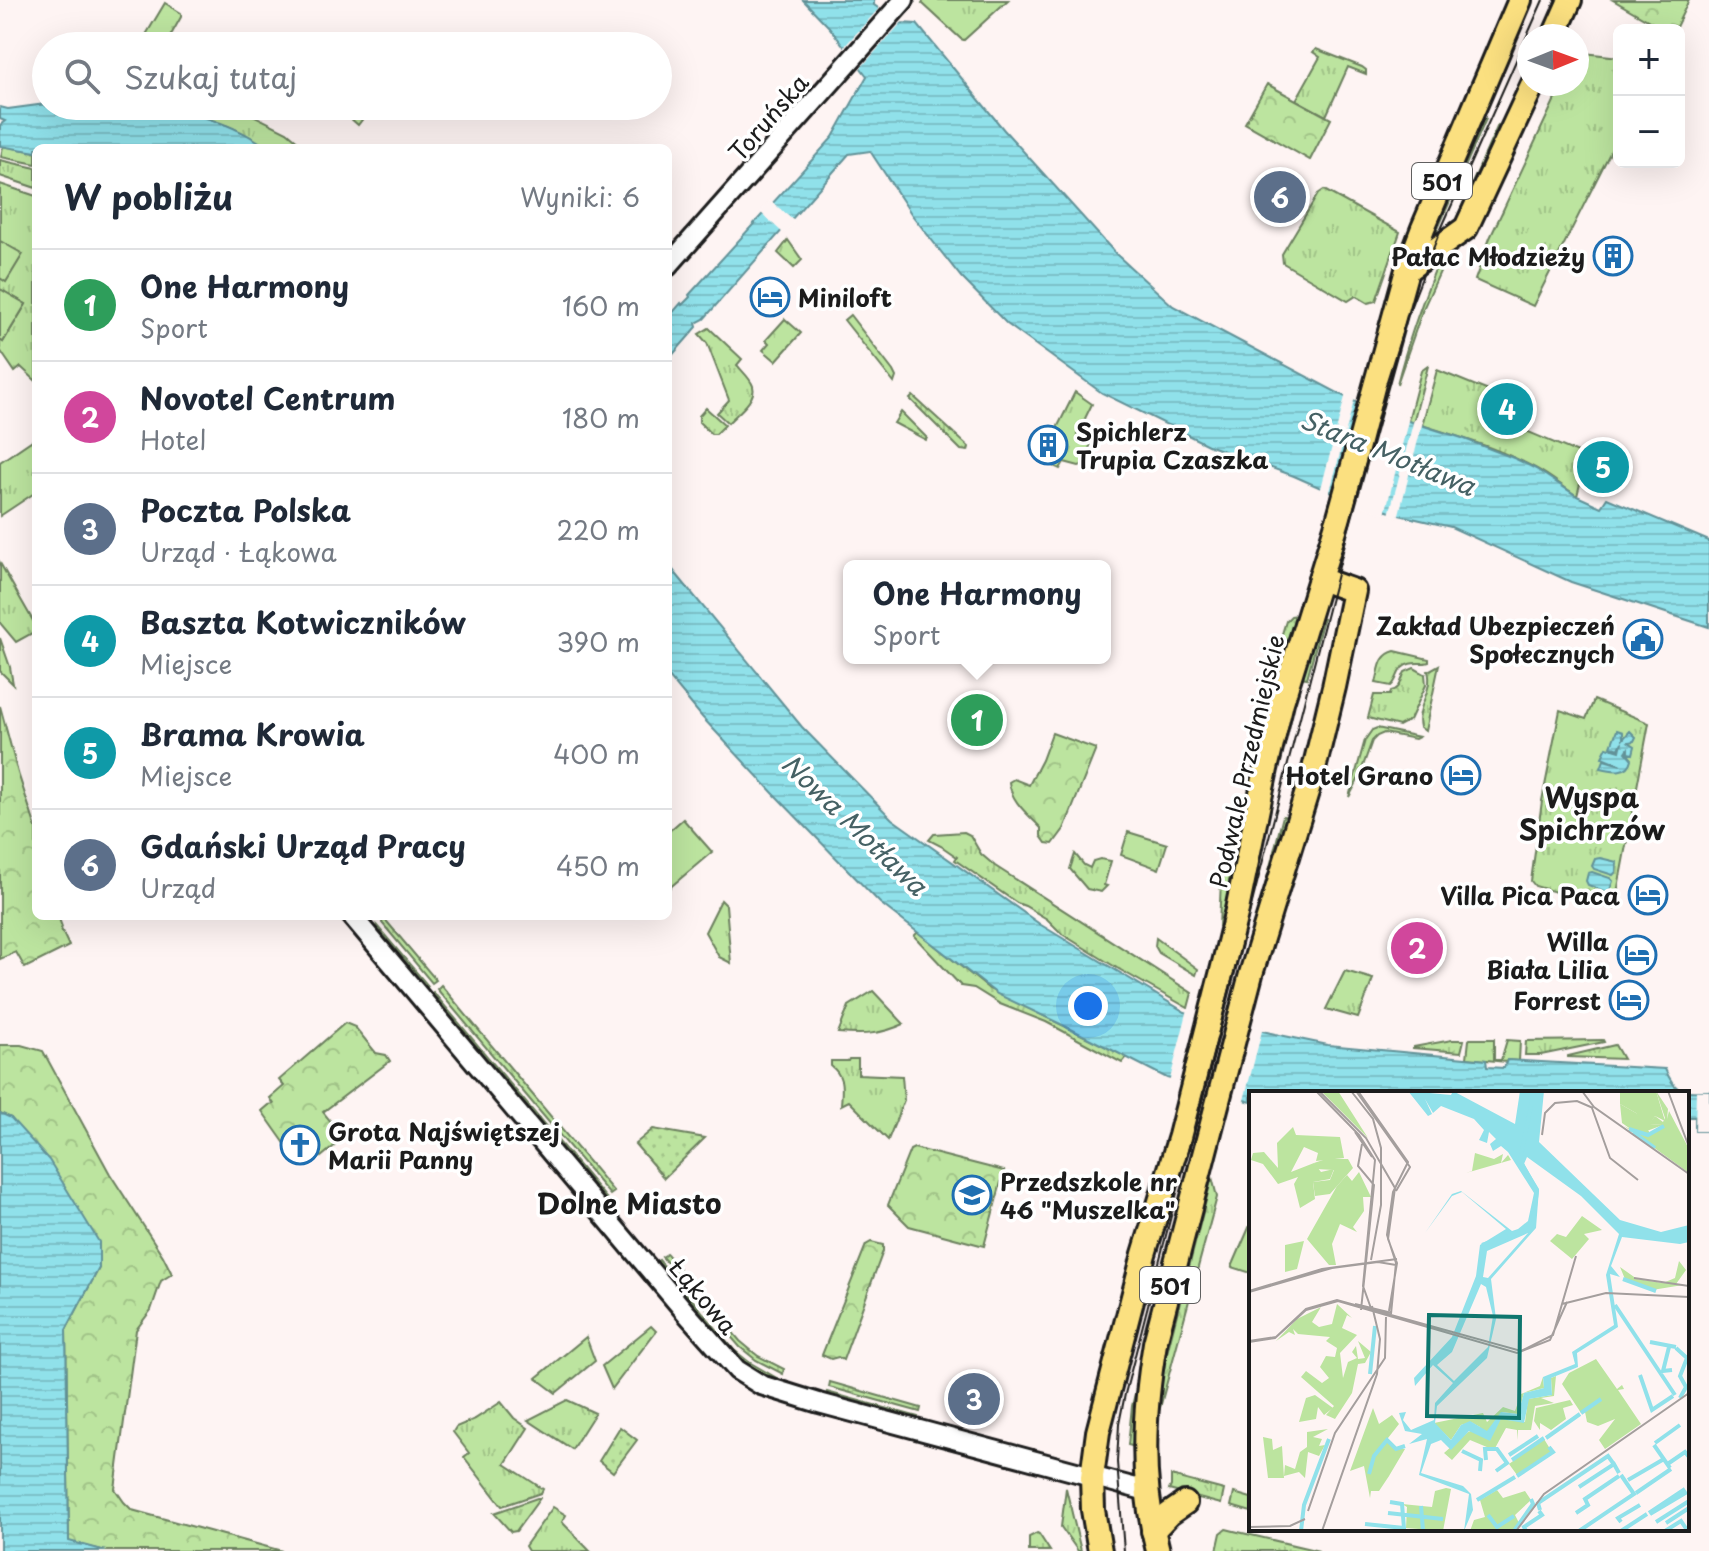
<!DOCTYPE html>
<html lang="pl">
<meta charset="utf-8">
<style>
body{margin:0;font-family:"Playpen Sans",sans-serif;background:#f6f6f7;color:#1f2937}
.controls{position:absolute;right:24px;top:24px;display:grid;overflow:hidden;border-radius:12px;box-shadow:0 8px 32px #0002}
.controls button{width:72px;height:72px;display:grid;place-items:center;padding:0;border:0;border-bottom:2px solid #e0e1e3;background:#fff;color:#1f2937;font:40px sans-serif}
.compass{position:absolute;left:1517px;top:24px;width:72px;height:72px;border-radius:50%;background:#fff;box-shadow:0 8px 32px #0002;rotate:89deg}
.you{position:absolute;left:1088px;top:1006px;width:28px;height:28px;margin:-20px;border:6px solid #fff;border-radius:50%;background:#1a73e8;box-shadow:0 0 0 12px #1a73e833}
.badge{display:grid;place-items:center;width:52px;height:52px;border-radius:50%;background:#111827;color:#fff;font-size:26px;font-weight:700}
.pin{position:absolute;translate:-50% -50%;border:4px solid #fff;box-shadow:0 2px 8px #0006}
.popup{position:absolute;left:843px;top:560px;width:268px;height:104px;box-sizing:border-box;display:grid;place-content:center;border-radius:12px;background:#fff;filter:drop-shadow(0 2px 6px #0005);font-size:26px;white-space:nowrap;color:#747a83}
.popup b{font-size:30px;color:#1f2937}
.popup::after{content:'';position:absolute;left:50%;top:100%;margin-left:-16px;border:16px solid transparent;border-top-color:#fff}
.list{margin:0;padding:0;list-style:none}
h2{display:flex;justify-content:space-between;align-items:center;height:104px;margin:0;padding:0 32px;font-size:34px}
h2 small{font-size:26px;font-weight:400;color:#747a83}
.list li{display:grid;grid-template-columns:52px 1fr auto;gap:24px;align-items:center;box-sizing:border-box;height:112px;padding:0 32px;border-top:2px solid #e0e1e3}
.list b{display:block;font-size:30px;white-space:nowrap}
.list p{margin:0;font-size:26px;white-space:nowrap;color:#747a83}
.list em{font-size:26px;font-style:normal;color:#747a83}
.icon{flex:none;width:44px;height:44px;fill:none;stroke:currentColor;stroke-width:2;stroke-linecap:round;stroke-linejoin:round}
.map{position:relative;flex:none;width:1709px;height:1551px;overflow:hidden}
.search{position:absolute;background:#fff;box-shadow:0 8px 32px #0002;left:32px;top:32px;width:640px;height:88px;display:flex;align-items:center;gap:20px;box-sizing:border-box;padding:0 28px;border-radius:44px;color:#747a83;font-size:30px}
.panel{position:absolute;background:#fff;box-shadow:0 8px 32px #0002;left:32px;top:144px;width:640px;height:776px;border-radius:12px}
.map>svg:first-child{display:block}
</style>
<div class="map">
<svg width="1709" height="1551" viewBox="0 0 1709 1551">
<defs>
<pattern id="grass-tufts" width="24" height="20" patternUnits="userSpaceOnUse" patternTransform="scale(2)"><rect width="24" height="20" fill="#bce49f"/><path d="M3 7l-1-3M5 7V3M7 7l1-3M15 17l-1-3M17 17v-4M19 17l1-3" fill="none" stroke="#a1c388"/></pattern>
<pattern id="forest-crowns" width="20" height="18" patternUnits="userSpaceOnUse" patternTransform="scale(2)"><rect width="20" height="18" fill="#bce49f"/><path d="M2 6a3 3 0 1 1 6 0M12 15a3 3 0 1 1 6 0" fill="none" stroke="#a1c388"/></pattern>
<pattern id="garden-dots" width="8" height="8" patternUnits="userSpaceOnUse" patternTransform="scale(2)"><rect width="8" height="8" fill="#bce49f"/><path d="M2 2h.1M6 6h.1" fill="none" stroke="#a1c388" stroke-width="1.8" stroke-linecap="round"/></pattern>
<pattern id="water-rules" width="6" height="5" patternUnits="userSpaceOnUse" patternTransform="scale(2)"><rect width="6" height="5" fill="#90e1ea"/><path d="M0 2.5h6" fill="none" stroke="#7cc0c8"/></pattern>
</defs>
<rect width="100%" height="100%" fill="#fef4f3"/>
<filter id="ink" filterUnits="userSpaceOnUse"><feTurbulence type="fractalNoise" baseFrequency=".0125" numOctaves="2"/><feDisplacementMap in="SourceGraphic" scale="16" xChannelSelector="R" yChannelSelector="G"/><feConvolveMatrix kernelMatrix="1 2 1 2 8 2 1 2 1" color-interpolation-filters="sRGB"/></filter>
<g filter="url(#ink)">
<g fill="url(#grass-tufts)" stroke="#6c805e" stroke-width="2">
<polygon points="924,0 1008,0 964,40 961,39 922,3"/>
<polygon points="165,3 181,13 181,17 166,44 170,46 147,46 141,43"/>
<polygon points="1316,49 1362,67 1366,70 1366,74 1348,67 1326,116 1296,100 1320,57 1313,52"/>
<polygon points="1584,53 1619,57 1619,135 1533,306 1475,280 1490,238 1562,84 1577,84 1577,62"/>
<polygon points="147,106 235,106 287,132 306,148 268,148 228,126 178,111"/>
<polygon points="1480,116 1486,119 1425,258 1405,313 1419,262"/>
<path d="M 1498,125 L 1505,128 L 1423,309 L 1397,384 C 1420,293 1461,209 1498,125 Z"/>
<polygon points="3,146 36,152 36,164 1,157"/>
<polygon points="0,160 36,168 36,188 0,176"/>
<polygon points="0,184 36,196 36,381 21,367 15,372 0,350 0,340 3,342 26,304 0,289 0,278 6,281 22,254 0,241"/>
<polygon points="1324,190 1400,232 1376,301 1368,303 1356,296 1348,301 1283,263 1282,254 1318,194"/>
<polygon points="788,240 802,260 794,268 778,253"/>
<polygon points="850,315 893,371 896,377 894,383 844,320"/>
<path d="M 709,328 L 742,359 L 737,365 C 742,371 751,379 753,386 C 757,400 736,414 728,423 L 717,413 L 729,400 L 707,343 L 699,334 Z"/>
<polygon points="1428,366 1413,423 1408,421 1421,371"/>
<path d="M 1437,370 L 1501,396 L 1495,414 L 1513,421 L 1512,425 L 1590,458 L 1584,468 L 1577,496 C 1563,487 1550,476 1535,468 C 1500,449 1460,437 1422,425 Z"/>
<polygon points="1075,392 1092,404 1077,435 1090,441 1091,444 1082,465 1079,466 1064,462 1060,469 1041,460"/>
<polygon points="913,396 969,447 968,451 961,450 910,399"/>
<polygon points="706,408 725,425 716,434 711,434 699,422 699,416"/>
<polygon points="901,412 927,438 926,440 894,423"/>
<polygon points="36,440 36,492 0,516 0,462 31,441 33,442"/>
<polygon points="0,563 36,626 36,631 16,642 0,623"/>
<polygon points="1319,618 1323,619 1307,678 1301,677"/>
<polygon points="0,638 10,667 13,684 0,671"/>
<path d="M 1395,651 L 1429,659 L 1429,662 C 1421,665 1410,660 1402,668 C 1397,673 1397,681 1391,686 L 1376,683 C 1380,669 1379,655 1395,651 Z"/>
<path d="M 1439,665 L 1425,731 L 1420,727 C 1415,707 1434,691 1428,671 Z"/>
<path d="M 1414,668 L 1425,674 L 1426,685 L 1410,720 L 1399,726 L 1368,718 L 1374,695 L 1390,695 L 1391,691 C 1402,689 1400,681 1405,672 Z"/>
<polygon points="1594,700 1649,723 1614,909 1535,886 1531,881 1542,801 1560,710 1586,719"/>
<polygon points="1377,728 1419,737 1415,739 1384,733 1377,736 1372,741 1358,780 1349,797 1365,740 1372,730"/>
<polygon points="1283,816 1294,818 1243,972"/>
<polygon points="964,832 970,835 981,854 995,866 1192,993 1188,1008 1117,968 1062,934 1047,919 1025,906 1017,903 955,860 957,857 941,846 929,840 934,834"/>
<polygon points="1128,832 1167,844 1159,869 1121,855"/>
<polygon points="1075,854 1084,865 1090,868 1093,861 1100,859 1111,861 1104,885 1107,886 1101,892 1087,889 1070,869"/>
<polygon points="721,900 726,905 731,963 719,957 705,932"/>
<polygon points="383,917 436,980 432,983 382,923"/>
<polygon points="377,926 428,986 424,990 379,936"/>
<polygon points="918,932 989,989 1127,1057 1122,1063 1046,1022 1000,1004 974,988 961,986 914,936"/>
<polygon points="1156,938 1198,969 1196,975 1159,953 1155,946"/>
<polygon points="1345,971 1373,979 1358,1018 1326,1009"/>
<polygon points="441,985 614,1192 610,1195 437,989"/>
<path d="M 873,991 L 904,1024 C 880,1035 863,1035 838,1033 L 849,1006 Z"/>
<polygon points="433,992 607,1199 603,1202 429,996"/>
<polygon points="1470,1039 1494,1039 1494,1060 1501,1060 1507,1040 1520,1041 1519,1061 1507,1060 1506,1062 1467,1058 1469,1040"/>
<polygon points="1452,1040 1464,1040 1461,1052 1413,1048 1413,1047"/>
<polygon points="1603,1040 1604,1042 1541,1055 1525,1055 1526,1041"/>
<polygon points="1615,1045 1623,1059 1568,1057 1568,1056"/>
<path d="M 849,1059 L 858,1059 L 858,1074 L 902,1076 L 904,1100 L 888,1140 L 849,1101 L 841,1105 C 842,1088 845,1077 831,1066 L 831,1061 L 848,1061 Z"/>
<polygon points="1212,1177 1217,1197 1154,1430 1158,1388"/>
<polygon points="1251,1223 1251,1273 1232,1267"/>
<polygon points="667,1254 740,1341 758,1356 784,1369 783,1374 756,1360 740,1347 662,1257"/>
<polygon points="659,1260 734,1350 749,1362 780,1380 779,1383 759,1374 732,1355 654,1264"/>
<polygon points="651,1326 656,1331 612,1389 602,1366"/>
<polygon points="586,1337 595,1361 556,1393 536,1378"/>
<polygon points="1144,1357 1139,1448 1128,1445 1132,1406"/>
<polygon points="830,1382 921,1408 920,1412 829,1387"/>
<polygon points="827,1392 918,1417 917,1421 826,1397"/>
<polygon points="567,1400 595,1413 572,1449 528,1420"/>
<polygon points="501,1402 514,1418 528,1428 505,1464 543,1489 541,1493 502,1506 464,1457 469,1453 453,1432 456,1427 475,1419"/>
<polygon points="1171,1476 1224,1490 1221,1504 1169,1490 1171,1486"/>
<polygon points="1066,1488 1081,1551 1078,1551 1061,1527"/>
<polygon points="1234,1493 1251,1498 1251,1512 1231,1506"/>
<polygon points="537,1498 540,1498 516,1531 511,1532 494,1513"/>
<polygon points="553,1507 566,1515 562,1522 590,1551 528,1551 525,1546"/>
<polygon points="1226,1529 1234,1531 1319,1551 1217,1551 1221,1533"/>
<polygon points="1037,1533 1039,1534 1050,1551 1029,1551 1029,1537"/>
</g>
<g fill="url(#forest-crowns)" stroke="#6c805e" stroke-width="2">
<polygon points="1613,0 1689,0 1676,27 1669,26 1665,30"/>
<polygon points="1267,84 1331,119 1310,160 1245,123"/>
<polygon points="342,106 361,106 368,112 358,125 340,109"/>
<polygon points="785,319 801,333 776,361 763,350 769,343 766,340"/>
<polygon points="0,706 18,773 36,828 36,916 58,916 62,927 61,929 69,946 25,968 16,952 0,959"/>
<path d="M 1052,733 L 1096,749 L 1064,829 L 1053,844 L 1046,843 L 1041,836 L 1041,828 C 1028,814 1011,802 1009,782 L 1014,779 L 1029,785 L 1042,760 Z"/>
<polygon points="345,1023 355,1027 376,1053 386,1055 390,1061 323,1112 344,1138 321,1157 316,1150 298,1162 262,1111 269,1105 274,1104 270,1098 284,1086 279,1080"/>
<polygon points="0,1045 21,1045 43,1051 110,1174 163,1256 172,1274 161,1281 151,1310 136,1330 115,1489 124,1502 132,1510 282,1551 106,1551 69,1542 66,1330 99,1268 11,1118 0,1113"/>
<polygon points="914,1148 1004,1171 984,1246 909,1226 888,1205 910,1150"/>
<polygon points="871,1242 883,1245 883,1251 843,1360 838,1357 831,1359 822,1355 866,1245"/>
</g>
<g fill="url(#garden-dots)" stroke="#6c805e" stroke-width="2">
<polygon points="1298,615 1279,658 1276,653 1286,621 1291,616"/>
<path d="M 1270,690 L 1267,722 L 1255,752 C 1247,735 1257,715 1262,698 L 1263,694 Z"/>
<polygon points="1230,870 1228,894 1219,927 1221,879"/>
<polygon points="653,1129 705,1138 664,1178 635,1144"/>
<polygon points="620,1427 637,1440 613,1472 599,1461"/>
</g>
<g fill="#bce49f" stroke="#6c805e" stroke-width="2">
<polygon points="0,241 23,254 6,282 0,278"/>
<polygon points="0,289 26,304 3,342 0,340"/>
<polygon points="683,819 712,852 668,889 668,832"/>
</g>
<g fill="url(#water-rules)" stroke="#629298" stroke-width="2">
<polygon points="803,0 874,0 874,5 900,23 917,24 1004,130 1117,255 1173,306 1353,401 1408,421 1462,438 1516,459 1536,469 1577,496 1601,507 1607,498 1709,541 1709,627 1571,582 1451,527 1399,515 1321,488 1294,476 1210,446 1102,393 1007,324 961,277 912,215 870,151 849,154 704,319 696,323 697,327 668,360 668,318 681,303 682,305 690,297 689,295 833,137 867,76 829,27"/>
<path d="M 46,104 L 46,106 C 123,106 202,100 268,148 L 36,148 L 36,152 L 0,146 L 0,125 L 5,121 L 0,119 L 0,107 L 8,109 Z"/>
<path d="M 668,564 L 802,727 L 892,819 L 1041,925 L 1185,1012 L 1275,1034 L 1328,1045 L 1486,1060 L 1487,1067 L 1504,1068 L 1507,1060 L 1665,1069 C 1677,1096 1682,1091 1709,1091 L 1709,1131 L 1695,1131 L 1695,1117 L 1687,1117 L 1687,1093 L 1251,1093 L 1251,1102 L 1167,1078 L 1069,1028 L 997,994 L 880,903 L 774,794 L 702,717 L 668,676 Z"/>
<path d="M 1617,730 L 1623,732 L 1623,739 L 1630,731 L 1636,737 L 1634,741 L 1629,742 L 1635,746 L 1633,754 L 1628,753 L 1628,749 L 1626,752 L 1632,759 C 1629,774 1613,771 1601,768 L 1604,760 L 1621,765 L 1602,757 L 1607,747 L 1620,751 L 1622,742 L 1619,749 L 1611,746 Z"/>
<polygon points="1600,858 1617,862 1616,872 1613,875 1594,869 1592,866 1595,859"/>
<polygon points="1592,872 1610,878 1613,881 1610,890 1606,892 1588,885 1586,881 1588,873"/>
<polygon points="0,1113 11,1118 49,1160 99,1242 99,1268 66,1330 69,1541 106,1551 0,1551"/>
</g>
<g fill="#fef4f3">
<polygon points="882,5 904,20 858,71 842,49"/>
<polygon points="770,200 795,222 784,234 760,212"/>
<polygon points="1346,393 1355,397 1329,495 1320,492"/>
<polygon points="1359,399 1409,417 1385,514 1333,497"/>
<polygon points="1414,419 1423,421 1398,518 1389,515"/>
<polygon points="1188,1009 1263,1027 1243,1104 1169,1083"/>
<polygon points="1696,1091 1709,1091 1709,1131 1695,1131"/>
</g>
<g fill="none" stroke-linecap="round" stroke-linejoin="round">
<g stroke="#1c1c1c" stroke-width="24">
<g id="tertiary">
<polyline points="668,266 904,0"/>
<polyline points="352,916 687,1314 737,1370 761,1385 819,1403 1147,1491"/>
</g>
</g>
<g stroke="#1c1c1c" stroke-width="28">
<g id="primary">
<polyline points="1554,36 1570,0"/>
<polyline points="1407,270 1466,228 1533,84"/>
<polyline points="1153,1531 1169,1514 1185,1503"/>
<polyline points="1100,1551 1093,1510 1092,1477 1098,1432 1144,1254 1180,1136 1223,967 1237,910 1266,769 1282,702 1338,520 1407,270 1423,228 1520,0"/>
<path d="M 1158,1551 C 1140,1480 1143,1415 1155,1343 L 1251,974 L 1314,769 L 1334,687 L 1354,591 L 1320,579"/>
</g>
</g>
<use href="#tertiary" stroke="#fff" stroke-width="18"/>
<use href="#primary" stroke="#fbe080" stroke-width="22"/>
<polyline stroke="#1c1c1c" stroke-width="2" points="1124,1551 1117,1462 1119,1424 1125,1394 1387,381 1409,311 1438,236 1543,0"/>
</g>
</g>
<defs>
<g id="building-ring" transform="scale(2)"><circle r="9.5" fill="#fff" stroke="#1f6fb2" stroke-width="1.5"/><path d="M-4-6H4V6H1V3H-1V6H-4ZM-2.5-4.3h1.7v1.8h-1.7ZM.8-4.3h1.7v1.8H.8ZM-2.5-1h1.7V.8h-1.7ZM.8-1h1.7V.8H.8Z" fill="#1f6fb2"/></g>
<g id="hotel-ring" transform="scale(2)"><circle r="9.5" fill="#fff" stroke="#1f6fb2" stroke-width="1.5"/><path d="M-6-4.5h1.5V1H6V5H4.5V3h-9V5H-6ZM-4 0a1.8 1.8 0 1 1 3.6 0ZM.5 0V-2.5h3Q6-2.5 6 0Z" fill="#1f6fb2"/></g>
<g id="civic-ring" transform="scale(2)"><circle r="9.5" fill="#fff" stroke="#1f6fb2" stroke-width="1.5"/><path d="M-.6-6.5H3V-4.5H.6V-3L4-1V1h2V6H-6V1h2V-1L-.6-3ZM-1.2 2.5V6h2.4V2.5Z" fill="#1f6fb2"/></g>
<g id="church-ring" transform="scale(2)"><circle r="9.5" fill="#fff" stroke="#1f6fb2" stroke-width="1.5"/><path d="M-1.2-6h2.4v3.5h3.3v2.4h-3.3V6h-2.4V-.1h-3.3v-2.4h3.3Z" fill="#1f6fb2"/></g>
<g id="school-ring" transform="scale(2)"><circle r="9.5" fill="#fff" stroke="#1f6fb2" stroke-width="1.5"/><path d="M0-5L7-2L0 1L-7-2ZM-4 1L0 2.5L4 1V4Q0 6-4 4Z" fill="#1f6fb2"/></g>
</defs>
<g fill-rule="evenodd">
<use href="#building-ring" x="1613" y="256"/>
<use href="#hotel-ring" x="770" y="297"/>
<use href="#building-ring" x="1048" y="445"/>
<use href="#civic-ring" x="1643" y="639"/>
<use href="#hotel-ring" x="1461" y="775"/>
<use href="#hotel-ring" x="1648" y="895"/>
<use href="#hotel-ring" x="1637" y="955"/>
<use href="#hotel-ring" x="1629" y="1000"/>
<use href="#church-ring" x="300" y="1145"/>
<use href="#school-ring" x="972" y="1195"/>
</g>
<g text-anchor="middle" dominant-baseline="central" stroke-width="7" stroke-linejoin="round" paint-order="stroke">
<g fill="#fff" stroke="#606060" stroke-width="2">
<rect x="1412" y="163" width="60" height="36" rx="6"/>
<rect x="1140" y="1267" width="60" height="36" rx="6"/>
</g>
<g font-size="22" font-weight="bold" fill="#1c1c1c">
<text x="1442" y="181">501</text>
<text x="1170" y="1285">501</text>
</g>
<g font-size="24" fill="#1c1c1c" stroke="#fff">
<text transform="translate(768 117) rotate(-49)">Toruńska</text>
<text transform="translate(1246 761) rotate(-77)">Podwale Przedmiejskie</text>
<text transform="translate(704 1296) rotate(50)">Łąkowa</text>
</g>
<g font-size="24" font-weight="bold" fill="#1c1c1c" stroke="#fff" text-anchor="end">
<text x="1585" y="256">Pałac Młodzieży</text>
<text x="798" y="297" text-anchor="start">Miniloft</text>
<text x="1076" y="431" text-anchor="start">Spichlerz<tspan x="1076" dy="28">Trupia Czaszka</tspan></text>
<text x="1615" y="625">Zakład Ubezpieczeń<tspan x="1615" dy="28">Społecznych</tspan></text>
<text x="1433" y="775">Hotel Grano</text>
<text x="1620" y="895">Villa Pica Paca</text>
<text x="1609" y="941">Willa<tspan x="1609" dy="28">Biała Lilia</tspan></text>
<text x="1601" y="1000">Forrest</text>
<text x="328" y="1131" text-anchor="start">Grota Najświętszej<tspan x="328" dy="28">Marii Panny</tspan></text>
<text x="1000" y="1181" text-anchor="start">Przedszkole nr<tspan x="1000" dy="28">46 "Muszelka"</tspan></text>
</g>
<g font-size="26" font-style="italic" fill="#456164" stroke="#fff">
<text transform="translate(1388 452) rotate(22)">Stara Motława</text>
<text transform="translate(855 824) rotate(44)">Nowa Motława</text>
</g>
<g font-size="28" font-weight="bold" fill="#1c1c1c" stroke="#fff">
<text x="1592" y="796">Wyspa<tspan x="1592" dy="32">Spichrzów</tspan></text>
<text x="629" y="1202">Dolne Miasto</text>
</g>
</g>
<g transform="translate(1249 1091)">
<rect width="440" height="440" fill="#fef4f3"/>
<path d="M 407,0 L 419,18 L 418,28 L 420,20 L 440,58 L 440,82 L 375,35 L 383,39 L 373,32 L 371,13 L 387,22 L 401,42 L 413,34 L 400,33 L 406,25 L 414,31 L 416,27 ZM 226,62 L 245,68 L 254,63 L 252,72 L 259,64 L 262,69 L 217,82 L 223,80 ZM 333,125 L 353,139 L 335,143 L 340,148 L 323,168 L 301,150 L 308,143 L 317,146 ZM 430,170 L 437,179 L 427,193 L 434,194 L 403,199 L 376,188 L 371,176 L 388,188 L 414,192 L 426,187 ZM 307,285 L 305,305 L 292,307 L 305,312 L 286,315 L 282,339 L 269,339 L 268,349 L 268,339 L 257,337 L 245,359 L 221,349 L 203,369 L 195,362 L 219,341 L 252,328 L 276,331 L 279,308 L 303,304 L 302,287 ZM 124,317 L 130,333 L 143,324 L 150,333 L 128,361 L 140,385 L 130,400 L 122,400 L 121,407 L 115,375 L 101,380 ZM 197,397 L 202,398 L 194,440 L 157,437 L 158,416 L 153,413 L 183,416 L 186,400 Z" fill="#bce49f"/>
<path d="M 72,0 L 89,0 L 119,47 ZM 44,36 L 47,44 L 91,46 L 95,67 L 67,70 L 69,62 L 55,56 L 42,81 L 65,72 L 72,81 L 85,78 L 81,88 L 64,91 L 66,108 L 51,117 L 45,93 L 49,86 L 29,93 L 14,73 L 2,69 L 4,62 L 15,61 L 29,77 L 28,52 ZM 110,81 L 122,106 L 114,106 L 115,120 L 104,136 L 108,141 L 91,133 L 83,153 L 87,174 L 80,174 L 58,148 L 88,95 L 98,84 L 103,90 ZM 55,150 L 48,178 L 36,181 L 36,154 ZM 88,213 L 103,227 L 98,224 L 93,237 L 108,244 L 91,262 L 94,287 L 99,271 L 108,267 L 103,261 L 107,255 L 109,268 L 116,267 L 109,250 L 122,261 L 116,272 L 109,273 L 103,302 L 86,328 L 77,324 L 85,315 L 52,286 L 57,280 L 73,292 L 80,287 L 71,276 L 77,265 L 86,266 L 88,257 L 77,250 L 81,246 L 49,243 L 44,238 L 46,244 L 40,241 L 27,250 L 48,228 L 72,216 L 63,231 L 70,236 L 83,233 ZM 294,286 L 295,297 L 275,302 L 269,323 L 253,321 L 238,340 L 222,331 L 212,334 L 202,349 L 185,332 L 234,322 L 238,331 L 254,316 L 266,320 L 272,303 L 291,295 ZM 79,338 L 64,346 L 73,348 L 70,355 L 76,354 L 70,365 L 59,361 L 56,387 L 50,381 L 35,385 L 36,374 L 46,378 L 51,361 L 58,356 L 58,341 ZM 139,349 L 147,358 L 156,358 L 140,385 L 125,389 L 123,370 Z" fill="#bce49f"/>
<path d="M 371,0 L 407,0 L 416,30 L 406,25 L 401,33 L 414,34 L 395,41 L 387,22 L 371,13 Z" fill="#bce49f"/>
<path d="M 77,68 L 99,68 L 104,77 L 81,103 L 66,105 L 64,91 L 81,89 L 85,79 L 67,78 L 65,72 ZM 66,304 L 84,317 L 75,324 L 69,316 L 67,328 L 50,331 L 57,307 Z" fill="#bce49f"/>
<path d="M 347,268 L 368,298 L 373,294 L 375,298 L 369,299 L 392,333 L 356,358 L 350,349 L 366,328 L 349,335 L 338,331 L 336,321 L 332,322 L 313,293 L 320,282 ZM 321,309 L 324,314 L 314,317 L 317,328 L 302,339 L 291,332 L 291,339 L 285,330 L 287,317 ZM 14,346 L 23,348 L 24,359 L 33,355 L 35,387 L 19,387 ZM 295,348 L 303,361 L 268,384 L 260,373 ZM 248,399 L 254,407 L 276,400 L 282,409 L 266,424 L 270,432 L 266,440 L 221,440 L 225,429 L 236,426 L 231,409 Z" fill="#bce49f"/>
<path d="M 159,0 L 202,4 L 204,0 L 266,33 L 271,0 L 295,0 L 290,51 L 371,129 L 412,141 L 440,134 L 440,151 L 431,153 L 373,146 L 362,175 L 371,186 L 361,183 L 369,236 L 328,262 L 329,276 L 302,287 L 303,304 L 280,308 L 275,332 L 252,328 L 241,350 L 220,340 L 202,359 L 192,349 L 182,353 L 172,382 L 214,395 L 222,403 L 224,419 L 215,440 L 220,403 L 170,384 L 178,348 L 160,353 L 173,343 L 156,340 L 150,322 L 157,321 L 154,329 L 162,339 L 185,329 L 186,312 L 204,292 L 184,274 L 166,295 L 165,287 L 203,246 L 227,185 L 231,154 L 257,138 L 213,101 L 203,105 L 176,142 L 203,103 L 212,100 L 263,140 L 269,138 L 279,130 L 285,102 L 259,61 L 252,55 L 244,60 L 241,53 L 247,48 L 240,41 L 238,52 L 230,49 L 235,39 L 225,28 L 192,15 L 184,22 L 176,8 L 183,23 L 179,25 ZM 278,66 L 332,105 L 370,143 L 357,184 L 365,234 L 323,261 L 326,273 L 294,286 L 295,297 L 275,302 L 269,323 L 252,321 L 238,340 L 221,330 L 212,334 L 202,349 L 186,332 L 188,315 L 238,267 L 247,228 L 242,188 L 287,137 L 290,98 L 275,73 ZM 279,142 L 239,187 L 234,186 L 238,160 ZM 232,193 L 237,196 L 244,225 L 239,256 L 205,290 L 188,274 L 203,261 Z" fill="#90e1ea" fill-rule="evenodd"/>
<path fill="none" stroke="#90e1ea" stroke-width="4" d="M 380,38 L 399,44 L 415,35M 384,41 L 406,57M 233,154 L 280,138 L 284,131 L 288,100 L 271,69 L 285,0M 374,188 L 407,200M 366,214 L 426,304M 401,251 L 427,256M 420,256 L 414,280 L 423,279M 427,257 L 438,267 L 431,285 L 437,296 L 431,307M 121,283 L 126,235M 391,284 L 403,319 L 424,305M 332,322 L 352,308M 297,347 L 331,323M 406,352 L 431,334M 405,354 L 421,377M 213,360 L 232,369 L 231,380M 260,364 L 289,345M 237,369 L 236,358 L 248,358 L 258,372 L 247,380M 263,369 L 295,347M 420,372 L 436,361 L 440,366M 120,383 L 125,365 L 138,349 L 147,358 L 156,355M 268,385 L 304,361 L 300,356M 379,389 L 415,368M 330,396 L 365,373 L 370,382M 387,402 L 422,378M 228,409 L 266,386M 172,415 L 174,439M 291,419 L 289,412 L 359,365 L 364,372M 139,422 L 194,428M 327,422 L 339,414 L 336,408 L 370,385M 400,422 L 436,398M 401,423 L 438,401M 239,424 L 248,436 L 265,425M 372,431 L 369,427 L 391,414M 407,431 L 440,410M 417,432 L 440,417M 116,433 L 155,437 L 153,413 L 141,411M 52,440 L 55,414 L 80,348M 265,440 L 284,413 L 282,408M 277,440 L 275,436 L 293,424 L 290,420M 330,440 L 385,403 L 372,384M 372,440 L 398,423M 416,440 L 432,430 L 438,439"/>
<path fill="none" stroke="#a49e9d" stroke-width="2" d="M 67,0 L 110,44 L 126,69 L 114,195 L 123,220M 70,0 L 117,47 L 146,97 L 139,148 L 148,172 L 140,220M 102,0 L 124,28 L 132,57 L 132,114 L 122,169M 107,0 L 161,76 L 147,100M 109,0 L 159,71 L 144,101 L 138,144 L 147,172 L 142,223M 333,0 L 345,16 L 440,83M 419,0 L 440,56M 343,17 L 361,67 L 389,89M 106,41 L 123,66M 293,44 L 296,22 L 306,12 L 328,10 L 344,17M 385,187 L 440,195M 0,200 L 73,178 L 148,168M 0,201 L 83,177 L 129,171 L 147,174M 106,213 L 143,222M 313,213 L 357,202 L 440,206M 112,219 L 125,94 L 109,75 L 113,53M 0,250 L 27,246 L 57,218 L 88,209 L 272,260 L 304,244 L 327,165M 0,251 L 26,247 L 57,219 L 89,210 L 268,262 L 301,249 L 318,211M 59,420 L 86,342 L 136,267 L 137,226M 0,436 L 41,435 L 56,428M 73,440 L 128,283 L 131,248 L 123,215M 267,440 L 295,403 L 440,302"/>
<path fill="#0f766e" fill-opacity="0.15" stroke="#0f766e" stroke-width="4" d="M 180,224 L 271,226 L 270,327 L 178,325 Z"/>
<rect width="440" height="440" fill="none" stroke="#1c1c1c" stroke-width="4"/>
</g>
</svg>
<div class="controls">
<button>+</button>
<button>−</button>
</div>
<svg class="compass" viewBox="-18 -18 36 36"><path d="M0-13l5 13h-10z" fill="#e53935"/><path d="M0 13l5-13h-10z" fill="#747a83"/></svg>
<div class="you"></div>
<div class="pin badge" style="left:977px;top:720px;background:#2e9e5b">1</div>
<div class="popup"><b>One Harmony</b>Sport</div>
<div class="pin badge" style="left:1417px;top:948px;background:#d1479c">2</div>
<div class="pin badge" style="left:974px;top:1399px;background:#5c6f8a">3</div>
<div class="pin badge" style="left:1507px;top:409px;background:#0f9aa8">4</div>
<div class="pin badge" style="left:1603px;top:467px;background:#0f9aa8">5</div>
<div class="pin badge" style="left:1280px;top:197px;background:#5c6f8a">6</div>
<div class="search"><svg class="icon" aria-label="search" viewBox="0 0 24 24"><circle cx="10" cy="10" r="6"/><path d="M15 15l6 6"/></svg>Szukaj tutaj</div>
<section class="panel">
<h2>W pobliżu<small>Wyniki: 6</small></h2>
<ul class="list">
<li><span class="badge" style="background:#2e9e5b">1</span><div><b>One Harmony</b><p>Sport</p></div><em>160 m</em></li>
<li><span class="badge" style="background:#d1479c">2</span><div><b>Novotel Centrum</b><p>Hotel</p></div><em>180 m</em></li>
<li><span class="badge" style="background:#5c6f8a">3</span><div><b>Poczta Polska</b><p>Urząd · Łąkowa</p></div><em>220 m</em></li>
<li><span class="badge" style="background:#0f9aa8">4</span><div><b>Baszta Kotwiczników</b><p>Miejsce</p></div><em>390 m</em></li>
<li><span class="badge" style="background:#0f9aa8">5</span><div><b>Brama Krowia</b><p>Miejsce</p></div><em>400 m</em></li>
<li><span class="badge" style="background:#5c6f8a">6</span><div><b>Gdański Urząd Pracy</b><p>Urząd</p></div><em>450 m</em></li>
</ul>
</section>
</div>
